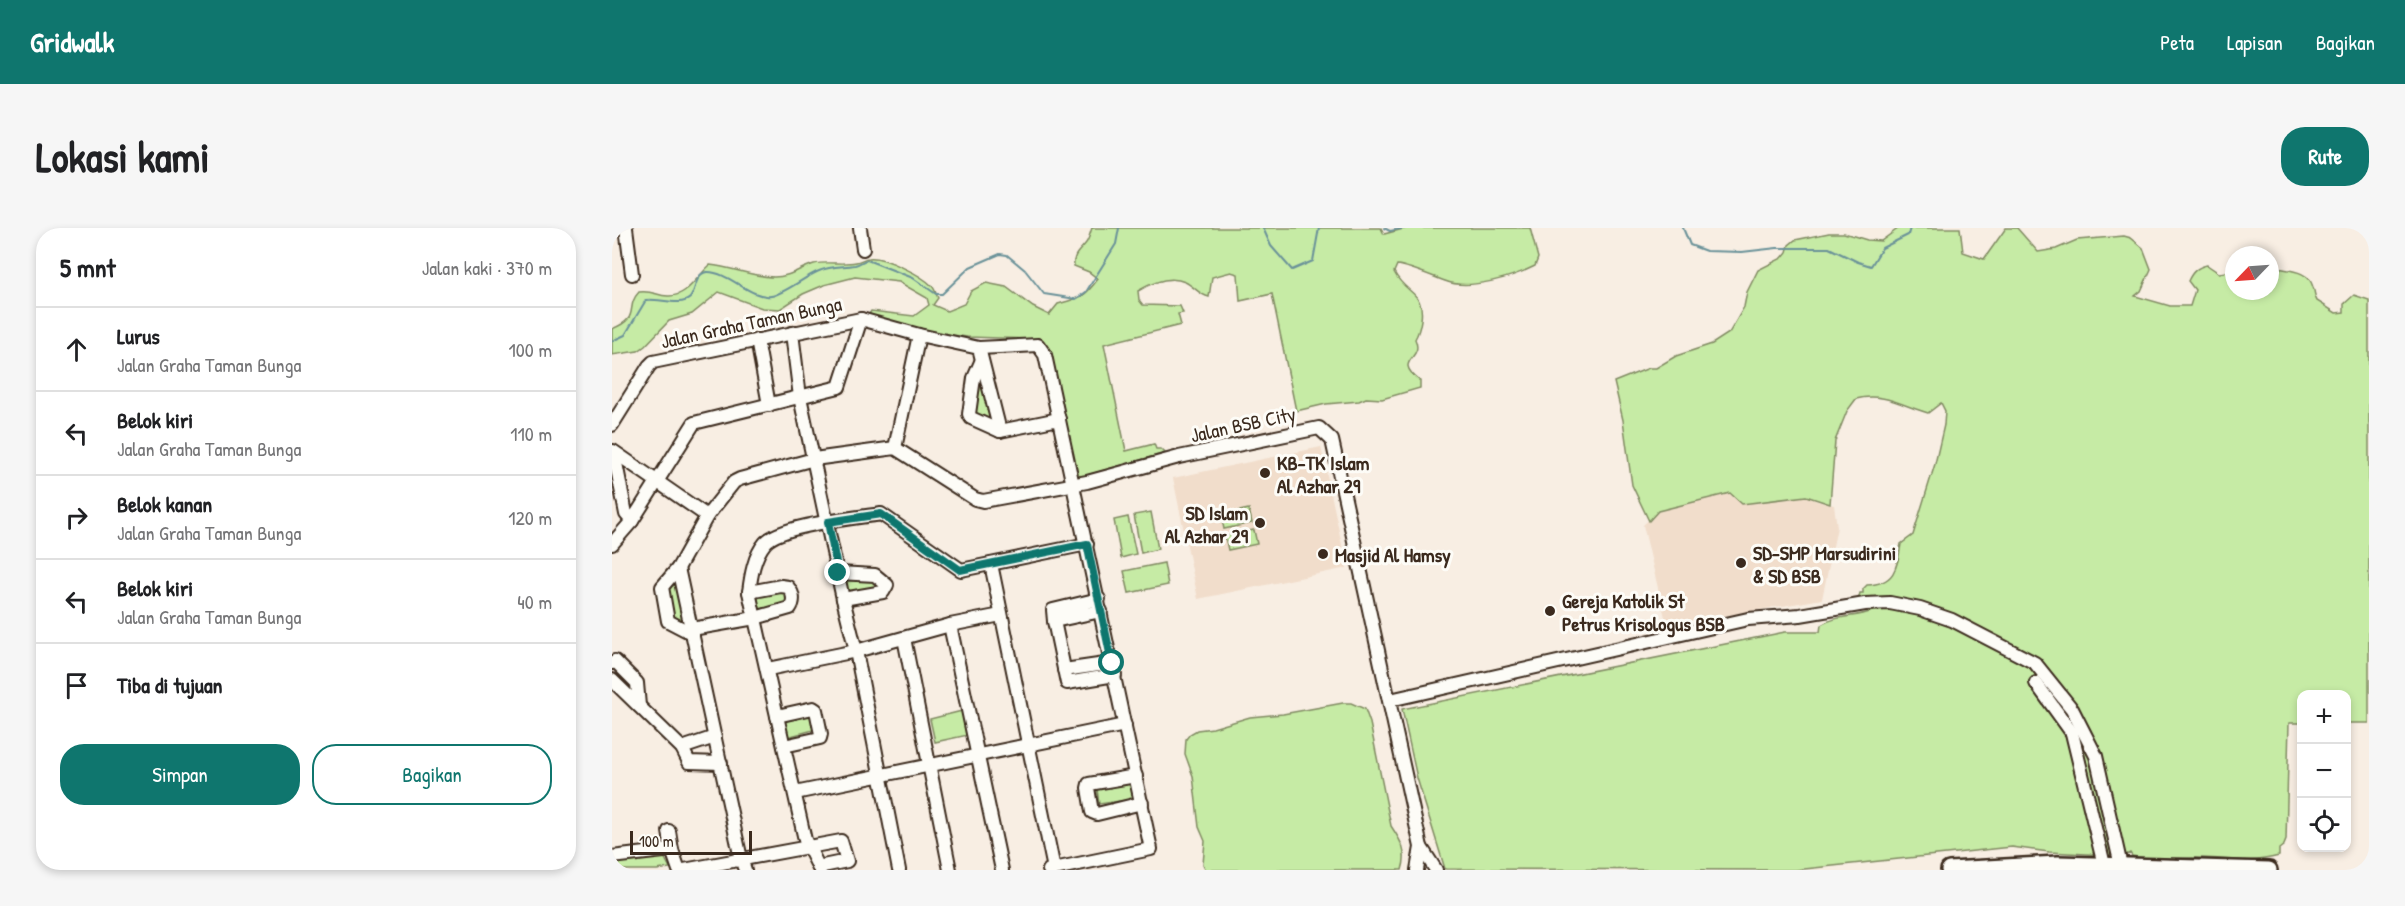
<!DOCTYPE html>
<html lang="id">
<meta charset="utf-8">
<style>
body{margin:0;font-family:"Patrick Hand",sans-serif;background:#f6f6f6;color:#202124}
.controls{position:absolute;right:18px;bottom:18px;display:grid;overflow:hidden;border-radius:12px;box-shadow:0 3px 9px #0003}
.controls button{width:54px;height:54px;display:grid;place-items:center;padding:0;border:0;border-bottom:2px solid #e0e0e0;background:#fff;color:#202124;font:30px sans-serif}
.compass{position:absolute;left:1613px;top:18px;width:54px;height:54px;border-radius:50%;background:#fff;box-shadow:0 3px 9px #0003;rotate:245deg}
.scale{position:absolute;left:18px;bottom:15px;width:122px;box-sizing:border-box;padding-left:6px;border:3px solid #3b2a1e;border-top:0;font-size:16px;line-height:21px;white-space:nowrap;color:#3b2a1e;-webkit-text-stroke:4px #fdfcf7;paint-order:stroke}
.stop{position:absolute;width:18px;height:18px;margin:-14px;border:4px solid #0f766e;border-radius:50%;background:#fff}
.stop.end{background:#0f766e;border-color:#fff;box-shadow:0 2px 6px #0008}
.list{margin:0;padding:0;list-style:none}
h2{display:flex;justify-content:space-between;align-items:center;height:78px;margin:0;padding:0 24px;font-size:26px}
h2 small{font-size:20px;font-weight:400;color:#757577}
.list li{display:grid;grid-template-columns:39px 1fr auto;gap:18px;align-items:center;box-sizing:border-box;height:84px;padding:0 24px;border-top:2px solid #e0e0e0}
.list b{display:block;font-size:22px;white-space:nowrap}
.list p{margin:0;font-size:20px;white-space:nowrap;color:#757577}
.list em{font-size:20px;font-style:normal;color:#757577}
.actions{display:flex;gap:12px;padding:18px 24px}
.actions a{flex:1;padding:14px 0;border:2px solid #0f766e;border-radius:24px;text-align:center;font-size:21px;color:#0f766e}
.actions .main{background:#0f766e;color:#fff}
.icon{flex:none;width:33px;height:33px;fill:none;stroke:currentColor;stroke-width:2;stroke-linecap:round;stroke-linejoin:round}
.map{position:relative;flex:none;width:1757px;height:642px;overflow:hidden;border-radius:24px}
header{display:flex;align-items:center;gap:36px;box-sizing:border-box;height:84px;padding:0 30px;background:#0f766e;color:#fff}
header strong{font-size:28px}
nav{display:flex;gap:33px;margin-inline-start:auto;font-size:21px}
.intro{display:flex;align-items:center;justify-content:space-between;box-sizing:border-box;height:144px;padding:0 36px}
h1{margin:0;font-size:42px}
.button{padding:15px 27px;border-radius:24px;background:#0f766e;color:#fff;font-size:21px;font-weight:700}
main{display:flex;gap:36px;padding:0 36px}
aside{flex:1;background:#fff;border-radius:24px;box-shadow:0 3px 9px #0003}
.map>svg:first-child{display:block}
</style>
<header>
<strong>Gridwalk</strong>
<nav><a>Peta</a><a>Lapisan</a><a>Bagikan</a></nav>
</header>
<div class="intro"><h1>Lokasi kami</h1><a class="button">Rute</a></div>
<main>
<aside>
<h2>5 mnt<small>Jalan kaki · 370 m</small></h2>
<ul class="list">
<li><svg class="icon" aria-label="ahead" viewBox="0 0 24 24"><path d="M12 20V5M6 11l6-6 6 6"/></svg><div><b>Lurus</b><p>Jalan Graha Taman Bunga</p></div><em>100 m</em></li>
<li><svg class="icon" aria-label="left" viewBox="0 0 24 24"><path d="M17 20v-9H6M10 6l-5 5 5 5"/></svg><div><b>Belok kiri</b><p>Jalan Graha Taman Bunga</p></div><em>110 m</em></li>
<li><svg class="icon" aria-label="right" viewBox="0 0 24 24"><path d="M7 20v-9h11M14 6l5 5-5 5"/></svg><div><b>Belok kanan</b><p>Jalan Graha Taman Bunga</p></div><em>120 m</em></li>
<li><svg class="icon" aria-label="left" viewBox="0 0 24 24"><path d="M17 20v-9H6M10 6l-5 5 5 5"/></svg><div><b>Belok kiri</b><p>Jalan Graha Taman Bunga</p></div><em>40 m</em></li>
<li><svg class="icon" aria-label="arrive" viewBox="0 0 24 24"><path d="M6 21V4h12l-3 4 3 4H6"/></svg><div><b>Tiba di tujuan</b></div></li>
</ul>
<div class="actions"><a class="main">Simpan</a><a>Bagikan</a></div>
</aside>
<div class="map">
<svg width="1757" height="642" viewBox="0 0 1757 642">
<rect width="100%" height="100%" fill="#f8eee3"/>
<filter id="ink" filterUnits="userSpaceOnUse"><feTurbulence type="fractalNoise" baseFrequency=".0167" numOctaves="2"/><feDisplacementMap in="SourceGraphic" scale="12" xChannelSelector="R" yChannelSelector="G"/><feConvolveMatrix kernelMatrix="1 2 1 2 8 2 1 2 1" color-interpolation-filters="sRGB"/></filter>
<g filter="url(#ink)">
<g fill="#f1ddcb">
<polygon points="709,219 735,340 586,371 561,250"/>
<polygon points="1119,265 1130,276 1195,268 1205,273 1222,277 1225,299 1210,371 1055,398 1031,297 1046,283"/>
</g>
<g fill="#c6eba5" stroke="#808a62" stroke-width="1.5">
<path d="M 480,0 L 769,0 L 772,6 L 795,0 L 918,0 L 926,30 L 923,38 C 901,49 857,63 833,53 C 822,49 796,38 785,37 L 782,44 C 794,67 813,63 809,92 C 808,99 807,104 803,111 C 813,133 779,130 808,153 L 808,160 L 770,171 L 754,170 L 747,173 L 714,176 L 684,183 L 660,66 L 628,73 L 626,46 L 619,44 L 600,49 L 597,69 C 587,67 582,58 573,54 C 558,47 539,55 526,63 L 527,72 L 531,77 L 568,78 L 571,85 L 566,86 L 569,97 L 492,116 L 514,223 L 542,216 L 544,221 L 549,221 L 553,225 L 475,247 L 465,248 L 436,120 L 420,111 L 355,109 L 298,101 L 263,91 L 257,86 L 259,83 L 302,88 L 317,77 L 315,70 L 287,54 L 243,49 L 212,57 L 191,66 L 168,81 L 150,80 L 107,64 L 80,86 L 57,93 L 33,118 L 26,123 L 0,127 L 0,101 C 30,89 12,80 27,64 C 40,62 45,68 56,68 C 75,69 85,48 98,37 C 120,39 141,49 162,49 C 178,49 188,40 202,36 C 216,33 230,37 244,34 C 248,34 252,30 257,30 C 271,28 310,47 320,58 C 323,61 324,66 326,70 L 321,77 L 335,83 L 352,76 L 359,63 L 374,55 L 394,59 L 421,79 L 437,87 L 446,76 C 469,69 470,72 486,51 L 477,44 L 462,38 C 461,26 467,24 474,15 C 477,11 478,5 480,0 Z"/>
<path d="M 1287,0 L 1348,0 L 1351,24 L 1372,31 L 1394,0 L 1405,0 L 1426,24 L 1444,21 L 1465,12 L 1512,8 L 1519,10 L 1531,20 L 1539,41 L 1529,63 L 1523,68 L 1558,78 L 1578,78 L 1583,62 L 1576,53 C 1580,44 1585,39 1595,37 L 1607,45 L 1622,43 L 1622,63 L 1658,63 L 1658,38 C 1672,43 1696,40 1701,59 C 1703,64 1702,68 1705,73 L 1724,85 L 1732,84 L 1732,76 L 1742,67 L 1757,72 L 1757,495 L 1735,495 L 1734,466 L 1690,466 L 1689,495 L 1677,495 L 1674,612 L 1672,617 L 1667,621 L 1667,628 C 1637,636 1620,631 1591,630 C 1568,629 1543,633 1520,628 L 1518,625 L 1512,628 L 1437,624 L 1400,619 L 1183,642 L 833,641 L 805,550 L 790,481 L 1173,404 L 1208,404 L 1209,397 C 1224,387 1244,390 1260,383 L 1262,375 L 1247,369 L 1248,365 L 1251,365 L 1251,361 L 1255,357 C 1283,356 1285,340 1289,316 L 1301,307 L 1323,236 L 1332,197 L 1333,183 L 1329,175 L 1316,185 C 1291,178 1271,164 1244,171 L 1235,183 L 1223,213 L 1218,276 L 1194,268 L 1130,276 L 1118,265 L 1046,283 L 1037,293 L 1020,257 L 1011,192 L 1002,154 L 1037,140 L 1044,140 L 1064,128 L 1100,116 L 1117,105 L 1132,79 L 1135,64 L 1146,42 L 1170,30 L 1175,24 L 1177,17 L 1183,12 L 1217,5 L 1232,5 L 1255,12 L 1269,13 Z"/>
<polygon points="368,148 380,194 360,184"/>
<polygon points="637,281 640,295 612,301 609,287"/>
<polygon points="539,284 546,321 529,325 522,287"/>
<polygon points="516,289 524,326 509,330 502,292"/>
<polygon points="642,302 645,316 616,322 613,308"/>
<polygon points="552,335 556,357 517,365 512,343"/>
<polygon points="255,347 269,360 235,365 232,350"/>
<polygon points="64,349 74,396 59,389 54,360"/>
<polygon points="172,360 176,368 173,375 149,383 144,375 144,367"/>
<path d="M 731,475 L 739,475 L 753,481 L 758,495 L 779,598 C 789,613 796,624 790,642 L 594,642 L 591,636 L 593,613 L 587,599 L 581,548 L 573,526 L 574,511 L 578,506 L 585,502 L 601,500 L 638,489 L 671,486 Z"/>
<polygon points="350,483 356,507 323,514 318,491"/>
<polygon points="201,485 205,501 175,509 171,494"/>
<polygon points="520,555 522,571 487,576 485,561"/>
<polygon points="51,627 58,640 45,642 0,642 0,633"/>
</g>
<g fill="none" stroke-linecap="round" stroke-linejoin="round">
<g stroke="#6b9299" stroke-width="2">
<polyline points="651,0 659,18 680,42 701,33 707,0"/>
<polyline points="772,0 778,3 793,0"/>
<polyline points="1071,0 1078,17 1094,23 1130,24 1165,20 1217,20 1246,34 1259,38 1270,20 1296,7 1298,0"/>
<path d="M 0,113 L 13,107 L 34,72 C 46,70 69,79 78,70 C 84,63 83,45 95,44 C 116,43 139,71 159,68 C 170,67 194,48 207,43 C 219,38 231,39 243,37 C 248,36 250,33 255,32 L 301,50 L 324,66 L 330,66 L 358,39 L 388,26 L 395,27 L 413,42 L 432,66 L 464,71 L 474,64 L 504,16 L 507,0"/>
</g>
<g stroke="#3b2a1e" stroke-width="16">
<g id="minor">
<polyline points="14,0 20,46"/>
<polyline points="248,0 251,21"/>
<polyline points="180,105 188,169 231,371 244,423 287,642"/>
<polyline points="145,112 157,177"/>
<polyline points="367,120 388,203 447,191"/>
<polyline points="369,134 362,150 357,186 359,190 388,203"/>
<polyline points="0,197 37,138 41,134 249,91 307,107 367,120 426,117 433,127 539,621 437,642"/>
<polyline points="283,220 307,107"/>
<polyline points="1,223 95,288"/>
<polyline points="2,225 14,286 20,293 82,195 227,159 249,91"/>
<polyline points="0,316 20,293"/>
<polyline points="379,336 442,641"/>
<polyline points="66,340 129,631 133,642"/>
<polyline points="226,345 263,347 275,357 271,364 231,371"/>
<polyline points="487,371 441,382 442,393 489,383"/>
<polyline points="442,393 455,455 503,447"/>
<polyline points="338,397 390,642"/>
<path d="M 80,401 L 143,390 L 178,380 C 183,373 181,365 176,359 L 169,358 L 137,364"/>
<polyline points="81,406 56,393 50,359 66,340 95,288 122,254 128,251 202,231 283,220 363,271 371,273 475,254 567,229 707,200 720,212 805,601 809,619 805,642"/>
<polyline points="292,410 338,642"/>
<polyline points="0,435 3,433 25,455 27,478"/>
<polyline points="156,441 244,423 338,397 389,387"/>
<polyline points="452,442 500,435"/>
<polyline points="0,452 70,520 77,534 109,535"/>
<polyline points="1424,455 1460,505 1492,637"/>
<polyline points="778,472 1136,391 1188,387 1253,376 1278,375 1308,381 1340,392 1423,435 1460,481 1484,528 1509,638"/>
<polyline points="165,488 201,480 204,482 209,506 208,510 172,518"/>
<polyline points="70,520 103,509"/>
<polyline points="524,548 477,556 476,560 480,584 485,586 530,575"/>
<polyline points="183,565 513,497"/>
<polyline points="57,603 60,622"/>
<polyline points="809,619 824,642"/>
<polyline points="0,629 60,622 67,642"/>
<polyline points="72,642 229,613 235,633 206,639"/>
<path d="M 208,642 L 193,612 L 137,364 C 139,348 142,328 153,315 C 168,297 244,290 269,286 L 349,342 L 475,316"/>
</g>
</g>
<g stroke="#3b2a1e" stroke-width="20">
<polyline id="major" points="1337,642 1446,636 1657,642"/>
</g>
<use href="#minor" stroke="#fdfcf7" stroke-width="12"/>
<use href="#major" stroke="#fdfcf7" stroke-width="15"/>
</g>
</g>
<g fill="none" stroke-linecap="round" stroke-linejoin="round" filter="url(#ink)">
<polyline stroke="#0f766e" stroke-width="8" points="226,345 216,294 269,286 348,342 475,316 500,435"/>
</g>
<g fill="#3b2a1e" stroke="#fdfcf7" stroke-width="2">
<circle cx="653" cy="245" r="6"/>
<circle cx="648" cy="295" r="6"/>
<circle cx="711" cy="326" r="6"/>
<circle cx="1129" cy="335" r="6"/>
<circle cx="938" cy="383" r="6"/>
</g>
<g text-anchor="middle" dominant-baseline="central" stroke-width="6" stroke-linejoin="round" paint-order="stroke">
<g font-size="20" fill="#3b2a1e" stroke="#fdfcf7">
<text transform="translate(139 94) rotate(-12)">Jalan Graha Taman Bunga</text>
<text transform="translate(631 196) rotate(-12)">Jalan BSB City</text>
</g>
<g font-size="20" font-weight="bold" fill="#3b2a1e" stroke="#fdfcf7" text-anchor="start">
<text x="665" y="234">KB-TK Islam<tspan x="665" dy="23">Al Azhar 29</tspan></text>
<text x="636" y="284" text-anchor="end">SD Islam<tspan x="636" dy="23">Al Azhar 29</tspan></text>
<text x="1141" y="324">SD-SMP Marsudirini<tspan x="1141" dy="23">&amp; SD BSB</tspan></text>
<text x="723" y="326">Masjid Al Hamsy</text>
<text x="950" y="372">Gereja Katolik St<tspan x="950" dy="23">Petrus Krisologus BSB</tspan></text>
</g>
</g>
</svg>
<div class="controls">
<button>+</button>
<button>−</button>
<button><svg class="icon" aria-label="locate" viewBox="0 0 24 24"><circle cx="12" cy="12" r="6"/><path d="M12 2v4M12 18v4M2 12h4M18 12h4"/></svg></button>
</div>
<svg class="compass" viewBox="-18 -18 36 36"><path d="M0-13l5 13h-10z" fill="#e53935"/><path d="M0 13l5-13h-10z" fill="#757577"/></svg>
<div class="scale">100 m</div>
<div class="stop" style="left:500px;top:435px"></div>
<div class="stop end" style="left:226px;top:345px"></div>
</div>
</main>
